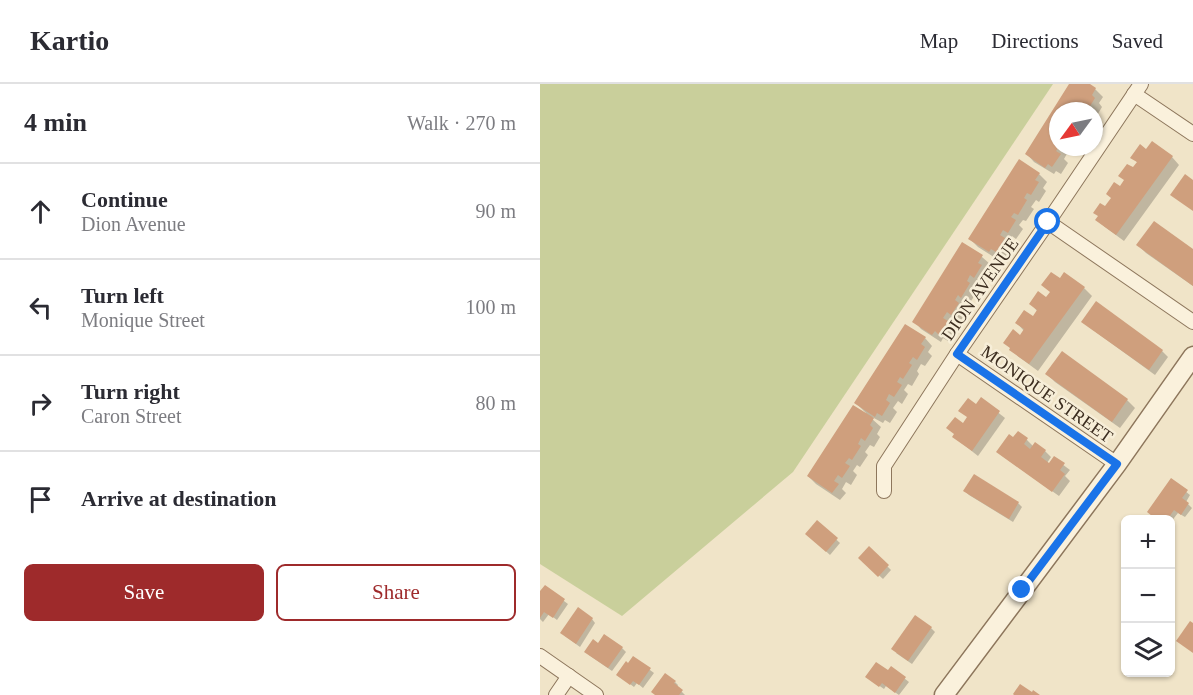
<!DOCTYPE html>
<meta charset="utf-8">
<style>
body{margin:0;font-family:Georgia,serif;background:#f2f2f3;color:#2b2b33}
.controls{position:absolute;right:18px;bottom:18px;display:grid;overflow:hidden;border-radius:9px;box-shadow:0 2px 4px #0004}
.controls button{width:54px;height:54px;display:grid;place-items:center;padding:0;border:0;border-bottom:2px solid #e1e1e2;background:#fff;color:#2b2b33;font:30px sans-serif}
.compass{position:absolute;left:509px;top:18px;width:54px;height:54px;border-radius:50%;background:#fff;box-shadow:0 2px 4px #0004;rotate:237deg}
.stop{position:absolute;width:18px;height:18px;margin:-14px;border:4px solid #1a73e8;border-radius:50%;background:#fff}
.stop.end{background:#1a73e8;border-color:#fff;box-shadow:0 2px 6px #0008}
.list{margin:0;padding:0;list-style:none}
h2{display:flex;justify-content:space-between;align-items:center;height:78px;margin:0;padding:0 24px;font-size:26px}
h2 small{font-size:20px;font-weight:400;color:#7c7c81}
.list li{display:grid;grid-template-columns:39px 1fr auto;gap:18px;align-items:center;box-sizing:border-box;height:96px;padding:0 24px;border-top:2px solid #e1e1e2}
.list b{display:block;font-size:22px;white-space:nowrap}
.list p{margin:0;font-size:20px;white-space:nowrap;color:#7c7c81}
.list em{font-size:20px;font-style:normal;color:#7c7c81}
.actions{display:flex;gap:12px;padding:18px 24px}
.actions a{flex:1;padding:14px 0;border:2px solid #9e2a2b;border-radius:9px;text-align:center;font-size:21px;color:#9e2a2b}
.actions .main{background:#9e2a2b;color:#fff}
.icon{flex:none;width:33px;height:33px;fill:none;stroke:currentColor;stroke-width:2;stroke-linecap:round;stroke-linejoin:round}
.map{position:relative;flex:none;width:653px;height:611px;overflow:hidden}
header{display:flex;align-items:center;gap:36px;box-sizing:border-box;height:84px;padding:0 30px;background:#fff;border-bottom:2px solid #e1e1e2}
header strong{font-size:28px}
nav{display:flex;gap:33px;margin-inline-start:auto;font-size:21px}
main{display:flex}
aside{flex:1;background:#fff}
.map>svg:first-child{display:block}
</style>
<header>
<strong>Kartio</strong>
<nav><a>Map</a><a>Directions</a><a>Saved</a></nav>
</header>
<main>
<aside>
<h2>4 min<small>Walk · 270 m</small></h2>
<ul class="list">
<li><svg class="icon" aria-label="ahead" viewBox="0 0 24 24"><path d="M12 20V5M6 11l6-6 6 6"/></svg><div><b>Continue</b><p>Dion Avenue</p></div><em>90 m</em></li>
<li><svg class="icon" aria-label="left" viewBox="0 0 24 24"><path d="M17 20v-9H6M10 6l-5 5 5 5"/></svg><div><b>Turn left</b><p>Monique Street</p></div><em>100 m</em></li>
<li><svg class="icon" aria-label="right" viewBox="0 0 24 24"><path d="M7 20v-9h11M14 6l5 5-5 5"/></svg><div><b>Turn right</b><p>Caron Street</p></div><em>80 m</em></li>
<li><svg class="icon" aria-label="arrive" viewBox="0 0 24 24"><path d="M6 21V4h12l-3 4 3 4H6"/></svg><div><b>Arrive at destination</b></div></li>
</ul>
<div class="actions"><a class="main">Save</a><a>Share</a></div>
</aside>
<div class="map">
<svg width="653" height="611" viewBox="0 0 653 611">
<rect width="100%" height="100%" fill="#f0e4c8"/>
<polygon fill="#c9cf9b" points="0,0 513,0 253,388 82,532 0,480"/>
<g fill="#0003">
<polygon points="531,0 547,0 555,5 563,13 559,19 562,23 556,33 554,32 554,27 518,27 518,63 538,63 533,71 528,68 524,75 528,79 521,90 516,87 514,90 494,78 487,70"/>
<polygon points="606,67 632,73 639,81 584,157 565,143 557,136 598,79 592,73"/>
<polygon points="499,90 507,98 503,104 506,107 499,118 496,116 491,123 494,125 486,137 483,136 479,141 483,145 476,155 472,152 467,159 471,163 464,175 460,171 457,175 438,163 430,155"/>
<polygon points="614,139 653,167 653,202 606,169 598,161"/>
<polygon points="423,160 442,173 450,180 446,187 449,190 442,201 439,198 434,205 437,208 429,220 426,218 422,224 426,228 420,238 415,235 411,242 415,246 408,257 403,254 401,258 381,245 374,237"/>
<polygon points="520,197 544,204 552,212 498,287 479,273 471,265 484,247 477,239 493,234 498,228 491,220 507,215"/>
<polygon points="549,243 622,267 628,273 615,291"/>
<polygon points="385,254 392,262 388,268 392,272 385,282 381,280 377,287 379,290 372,302 368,300 364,306 368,310 362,320 358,317 353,324 357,328 350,339 345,336 343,339 332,333 331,334 341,343 337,350 340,353 334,363 330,361 325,368 328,371 320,383 317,381 313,387 317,391 311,401 306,398 302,405 306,409 300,416 276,400 268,392 326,329 316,319"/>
<polygon points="507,290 587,316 595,324 580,344 515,298"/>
<polygon points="441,315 465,334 438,372 414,353"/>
<polygon points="474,355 487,356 493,362 505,367 511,373 507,379 510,381 514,374 530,386 525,392 530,397 519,412 464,373"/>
<polygon points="631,396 650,411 646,418 652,424 645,433 638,429 630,439 630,436 618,436"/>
<polygon points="425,407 478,419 482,423 473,438 429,411"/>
<polygon points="277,438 300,459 290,471 267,450"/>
<polygon points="329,464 351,486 343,495 320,474"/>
<polygon points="5,503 28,520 17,536 9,530 3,538 0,535 0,510"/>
<polygon points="52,535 55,539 40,563 25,552"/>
<polygon points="391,544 395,548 372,580 356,569"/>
<polygon points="59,561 82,564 86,568 72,587 49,571"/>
<polygon points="94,574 114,589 103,604 97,599 94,603 82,594"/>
<polygon points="351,584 369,598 359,611 346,602 344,605 331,596 348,588"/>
<polygon points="135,598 138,601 137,603 145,611 116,611"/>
</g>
<g fill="#cf9f7d">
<polygon points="529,0 550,0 556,4 552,11 555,14 547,27 543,24 542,27 518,27 518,64 516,67 521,70 512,83 508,80 505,84 485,70"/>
<polygon points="612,57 633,72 576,151 555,136 558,132 553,129 560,119 565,122 571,114 566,110 574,98 580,102 584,96 578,92 587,80 593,83 597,78 590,74 600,60 606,65"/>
<polygon points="479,75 500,89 495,96 499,98 491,111 487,109 484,114 487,116 478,131 474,129 471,133 476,136 468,149 463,146 460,151 465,154 456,168 451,165 449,168 428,155"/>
<polygon points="645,90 653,96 653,127 630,111"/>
<polygon points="614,137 653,165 653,202 596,161"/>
<polygon points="422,158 443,171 438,179 442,181 434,194 430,191 427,197 430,199 421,214 418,211 415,216 419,219 411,231 407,228 403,234 408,237 399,251 395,247 392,251 372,238"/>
<polygon points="511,188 520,194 524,188 545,203 489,280 469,266 470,264 463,259 473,245 480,251 484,245 475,239 484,226 493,232 497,226 489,220 498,207 506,213 510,208 501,201"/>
<polygon points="556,217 623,266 609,286 541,238"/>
<polygon points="365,240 386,253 381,260 385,263 377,276 373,273 369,279 372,281 363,295 360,293 357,298 362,301 354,313 349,310 346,316 350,319 342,332 337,329 335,333 314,319"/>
<polygon points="522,267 588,315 572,338 505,290"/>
<polygon points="441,313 460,327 432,367 412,353 414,350 406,344 415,333 423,339 427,333 418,327 428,314 436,320"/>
<polygon points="313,321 334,334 330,341 333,344 325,357 321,354 318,360 321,362 312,376 309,374 305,379 310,382 302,394 298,391 294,397 299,400 292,409 267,392"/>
<polygon points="478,347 488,354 484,360 490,365 495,358 506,366 501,373 509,379 514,372 525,379 520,386 525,390 512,408 456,368 469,350 473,353"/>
<polygon points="434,390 479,418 469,435 423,407"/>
<polygon points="631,394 648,406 642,414 649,419 641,431 634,426 627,436 617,436 607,428"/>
<polygon points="277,436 298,454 286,468 265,450"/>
<polygon points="329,462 349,481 338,493 318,474"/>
<polygon points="5,501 25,515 13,534 4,528 0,534 0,507"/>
<polygon points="38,523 53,534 36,560 20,549"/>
<polygon points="375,531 392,543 368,577 351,565"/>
<polygon points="650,537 653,539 653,569 636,557"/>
<polygon points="64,550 83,563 68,584 44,568 53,555 58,559"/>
<polygon points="93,572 111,584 99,601 93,597 90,601 76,591 86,577 88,579"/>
<polygon points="336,578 348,586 351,582 366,593 355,609 342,599 339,603 325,593"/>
<polygon points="125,589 136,597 134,599 143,606 139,611 115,611 111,608"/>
<polygon points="480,600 492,608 493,606 500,611 474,611 473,610"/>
</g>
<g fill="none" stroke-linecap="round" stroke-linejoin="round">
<g stroke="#8d765c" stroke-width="16">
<g id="minor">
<polyline points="594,10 653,50"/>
<polyline points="508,138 653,238"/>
<polyline points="417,270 577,380"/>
<polyline points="344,407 344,382 417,270 508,138 601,0"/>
<polyline points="0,572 56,611"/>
<polyline points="16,611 29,592"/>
</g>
</g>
<g stroke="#8d765c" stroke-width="21">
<polyline id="tertiary" points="404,611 577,380 653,272"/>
</g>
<use href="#minor" stroke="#faf1dc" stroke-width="14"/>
<use href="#tertiary" stroke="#faf1dc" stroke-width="18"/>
</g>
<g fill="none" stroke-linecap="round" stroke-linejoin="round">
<polyline stroke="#1a73e8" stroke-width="8" points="482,506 577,380 417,270 508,138"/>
</g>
<g text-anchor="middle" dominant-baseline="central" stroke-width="5" stroke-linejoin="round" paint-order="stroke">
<g font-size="18" fill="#3d2e20" stroke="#f7eed8">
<text transform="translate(440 205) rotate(-55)">DION AVENUE</text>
<text transform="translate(507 310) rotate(35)">MONIQUE STREET</text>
</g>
</g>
</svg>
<div class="controls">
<button>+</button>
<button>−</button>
<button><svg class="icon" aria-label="layers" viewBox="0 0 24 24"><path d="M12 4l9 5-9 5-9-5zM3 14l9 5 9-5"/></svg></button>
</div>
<svg class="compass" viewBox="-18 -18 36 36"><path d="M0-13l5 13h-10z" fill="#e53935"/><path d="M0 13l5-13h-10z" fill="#7c7c81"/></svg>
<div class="stop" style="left:508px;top:138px"></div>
<div class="stop end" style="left:482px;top:506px"></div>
</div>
</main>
